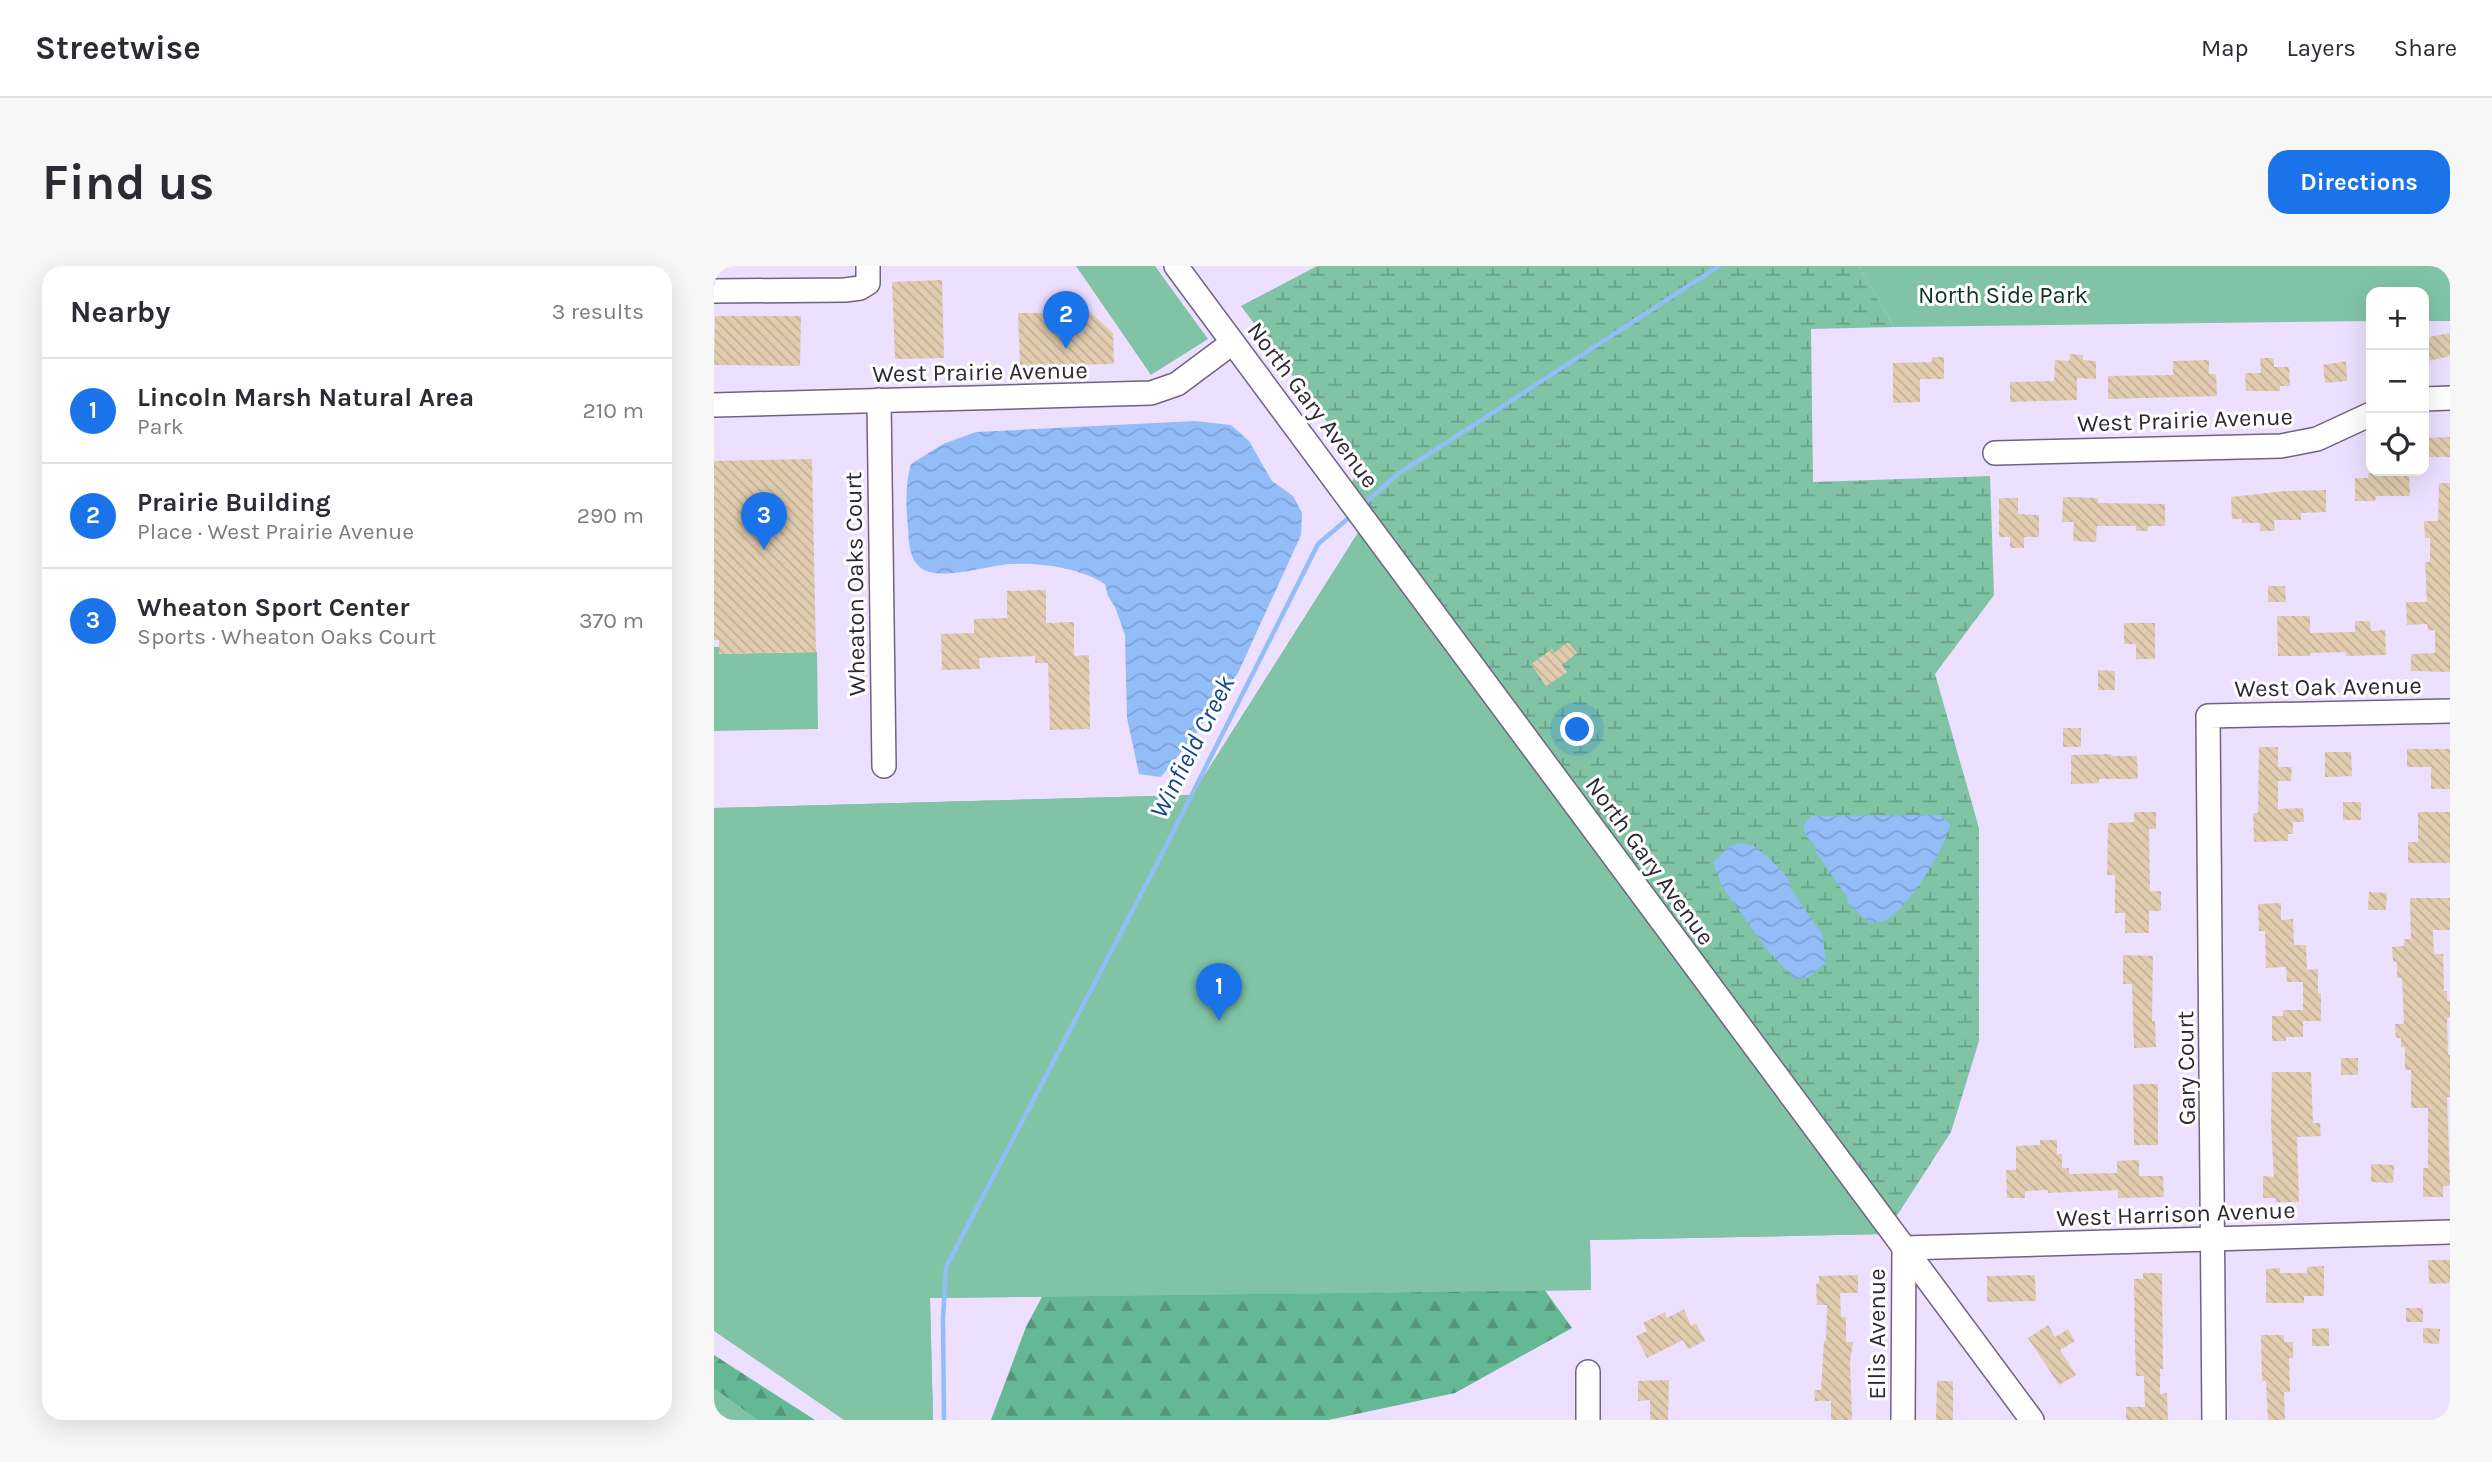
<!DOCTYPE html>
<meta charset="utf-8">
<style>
body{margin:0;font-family:Karla,sans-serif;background:#f7f7f7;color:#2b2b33}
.controls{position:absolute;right:21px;top:21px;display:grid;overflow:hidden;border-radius:14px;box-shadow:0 7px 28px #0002}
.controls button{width:63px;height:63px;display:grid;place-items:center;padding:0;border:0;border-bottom:2px solid #e1e1e2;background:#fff;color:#2b2b33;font:35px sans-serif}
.you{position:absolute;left:864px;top:464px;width:24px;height:24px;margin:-18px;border:5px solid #fff;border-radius:50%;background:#1a73e8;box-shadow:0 0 0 10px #1a73e833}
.badge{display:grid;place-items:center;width:46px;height:46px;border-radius:50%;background:#1a73e8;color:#fff;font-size:23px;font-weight:700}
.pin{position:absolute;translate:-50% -58px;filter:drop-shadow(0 2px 4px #0008)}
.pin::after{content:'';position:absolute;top:37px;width:24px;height:21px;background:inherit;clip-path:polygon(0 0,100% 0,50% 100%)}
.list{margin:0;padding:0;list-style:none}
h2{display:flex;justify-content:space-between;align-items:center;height:91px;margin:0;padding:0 28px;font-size:30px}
h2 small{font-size:23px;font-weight:400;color:#7c7c81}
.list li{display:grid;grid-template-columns:46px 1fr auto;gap:21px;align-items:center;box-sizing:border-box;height:105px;padding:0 28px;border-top:2px solid #e1e1e2}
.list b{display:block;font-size:26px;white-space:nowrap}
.list p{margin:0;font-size:23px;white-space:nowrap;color:#7c7c81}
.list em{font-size:23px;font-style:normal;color:#7c7c81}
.icon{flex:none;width:38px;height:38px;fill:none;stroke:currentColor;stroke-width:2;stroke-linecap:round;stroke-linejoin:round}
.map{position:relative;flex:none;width:1736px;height:1154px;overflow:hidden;border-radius:21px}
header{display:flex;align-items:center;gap:42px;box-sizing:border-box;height:98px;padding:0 35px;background:#fff;border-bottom:2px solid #e1e1e2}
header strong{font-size:33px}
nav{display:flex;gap:38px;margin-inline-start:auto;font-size:24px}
.intro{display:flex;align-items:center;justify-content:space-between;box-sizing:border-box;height:168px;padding:0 42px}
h1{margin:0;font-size:49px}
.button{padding:18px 32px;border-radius:21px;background:#1a73e8;color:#fff;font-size:24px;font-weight:700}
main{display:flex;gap:42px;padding:0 42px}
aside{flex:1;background:#fff;border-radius:21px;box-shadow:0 7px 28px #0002}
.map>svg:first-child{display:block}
</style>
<header>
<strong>Streetwise</strong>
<nav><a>Map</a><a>Layers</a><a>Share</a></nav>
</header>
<div class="intro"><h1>Find us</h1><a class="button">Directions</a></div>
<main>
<aside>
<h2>Nearby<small>3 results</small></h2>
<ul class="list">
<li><span class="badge">1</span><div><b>Lincoln Marsh Natural Area</b><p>Park</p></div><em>210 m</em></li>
<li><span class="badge">2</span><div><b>Prairie Building</b><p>Place · West Prairie Avenue</p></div><em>290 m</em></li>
<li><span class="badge">3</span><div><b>Wheaton Sport Center</b><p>Sports · Wheaton Oaks Court</p></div><em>370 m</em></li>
</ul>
</aside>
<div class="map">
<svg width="1736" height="1154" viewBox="0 0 1736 1154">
<defs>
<pattern id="forest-firs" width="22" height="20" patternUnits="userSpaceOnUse" patternTransform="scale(1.75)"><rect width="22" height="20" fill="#64b893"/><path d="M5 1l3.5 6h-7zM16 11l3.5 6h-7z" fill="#539679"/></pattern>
<pattern id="wetland-marsh" width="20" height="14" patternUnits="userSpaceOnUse" patternTransform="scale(1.75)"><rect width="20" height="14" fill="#81c4a5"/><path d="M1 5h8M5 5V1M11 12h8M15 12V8" fill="none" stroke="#6a9f87"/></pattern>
<pattern id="water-waves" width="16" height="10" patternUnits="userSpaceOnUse" patternTransform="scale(1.75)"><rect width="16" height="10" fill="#92bdf9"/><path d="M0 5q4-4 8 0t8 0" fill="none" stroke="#7ea2d6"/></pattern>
<pattern id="building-back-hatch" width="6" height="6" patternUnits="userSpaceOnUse" patternTransform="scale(1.75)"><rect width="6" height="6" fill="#e1ccaf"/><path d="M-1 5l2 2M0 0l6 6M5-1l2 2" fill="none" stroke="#c1af97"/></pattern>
</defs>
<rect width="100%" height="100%" fill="#ecdfff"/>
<g fill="url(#forest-firs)">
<polygon points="817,1005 858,1062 741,1127 614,1154 277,1154 312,1061 338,1012"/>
<polygon points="0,1089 101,1154 32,1154 0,1132"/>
</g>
<polygon fill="url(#wetland-marsh)" points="603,0 1145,0 1180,61 1097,63 1099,216 1276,210 1280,329 1221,408 1265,562 1265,775 1237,866 1171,968 876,974 877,1024 216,1032 219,1154 0,542 478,529 652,254 631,226 647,202 527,40"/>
<g fill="#81c4a5">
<polygon points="362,0 441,0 494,73 437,109"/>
<polygon points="1145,0 1736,0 1736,55 1710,55 1710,26 1657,26 1657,55 1180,61"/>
<polygon points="644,267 1171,968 876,974 877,1024 216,1032 219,1154 130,1154 0,1065 0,542 478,529"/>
<polygon points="0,381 5,381 6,388 103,386 104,463 0,465"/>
<polygon points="0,1122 44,1154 0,1154"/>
</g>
<g fill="url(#water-waves)">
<path d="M 481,155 L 517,159 L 535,175 L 558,215 L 579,230 L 588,247 L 587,269 L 524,407 L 494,448 L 485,464 L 447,511 L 425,508 L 413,452 L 411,369 L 401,341 L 394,330 L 391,318 C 367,302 326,296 297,298 C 275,299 225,316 207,302 C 195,292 195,277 194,262 C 192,240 191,219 197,198 L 229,178 L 262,166 Z"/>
<path d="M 1226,549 L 1236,558 C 1233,580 1192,646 1170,655 C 1165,656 1158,656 1154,656 L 1133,636 L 1133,631 L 1101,585 L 1101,579 L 1092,570 L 1089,560 L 1097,550 Z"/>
<polygon points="1026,577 1040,580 1055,592 1074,612 1077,623 1108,668 1112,696 1095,711 1081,713 1054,685 1008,620 999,596 1014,581"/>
</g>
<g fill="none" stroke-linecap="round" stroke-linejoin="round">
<g stroke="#92bdf9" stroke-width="4.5">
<polyline points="649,239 684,208 1005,0"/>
<polyline points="230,1154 229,1052 232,1001 448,588 604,278 637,250"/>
</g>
</g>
<g fill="url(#building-back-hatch)">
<polygon points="228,14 230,92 181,93 178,16"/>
<polygon points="365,36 399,67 400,98 306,100 304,47 365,47"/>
<polygon points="1,50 87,50 86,100 0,99"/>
<polygon points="1736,67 1736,90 1710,96 1710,72"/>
<polygon points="1356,88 1369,89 1369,94 1382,95 1382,113 1363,112 1363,134 1296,136 1296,116 1340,115 1341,94 1355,95"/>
<polygon points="1218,91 1230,91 1230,113 1206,113 1206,136 1179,137 1179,97 1218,96"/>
<polygon points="1546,92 1560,92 1560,101 1575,101 1576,120 1566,120 1566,125 1532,125 1531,107 1547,107"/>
<polygon points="1495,94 1495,108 1502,108 1503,130 1394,133 1394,110 1459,109 1459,95"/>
<polygon points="1632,95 1633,115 1611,117 1609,99"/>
<polygon points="1736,171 1736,191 1710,191 1710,172"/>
<polygon points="98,193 102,386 5,388 5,374 0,374 0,195"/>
<polygon points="1676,205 1695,205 1696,230 1662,230 1661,235 1641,235 1641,212 1654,212 1654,207 1676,208"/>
<polygon points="1725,217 1736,217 1736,406 1697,405 1697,388 1721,387 1721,364 1714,365 1713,358 1693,359 1692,336 1713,336 1711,296 1716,296 1716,272 1711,272 1710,255 1724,255"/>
<polygon points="1612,224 1612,246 1587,247 1587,254 1560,254 1561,265 1546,265 1546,257 1528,257 1528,253 1518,253 1517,231 1571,225"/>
<polygon points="1349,231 1384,232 1384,237 1451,238 1451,260 1434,260 1434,265 1422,265 1422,260 1383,260 1382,276 1359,275 1360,256 1348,256"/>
<polygon points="1285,232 1304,232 1304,248 1325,249 1325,271 1310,271 1310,282 1296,282 1296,271 1285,271"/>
<polygon points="1554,320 1571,320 1572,336 1554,336"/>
<polygon points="332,324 332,357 360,356 360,390 375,389 376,463 336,464 334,397 321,397 321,390 265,392 266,403 228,404 227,368 260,367 260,353 293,352 293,325"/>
<polygon points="1563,350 1596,350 1596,367 1641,366 1641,355 1656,355 1657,365 1671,364 1672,389 1632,390 1632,386 1596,387 1596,390 1564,390"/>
<polygon points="1410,357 1441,357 1441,393 1422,393 1422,378 1410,378"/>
<polygon points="854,376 863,387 848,399 853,406 832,420 817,398 838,383 840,387"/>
<polygon points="1384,404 1401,405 1401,424 1384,424"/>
<rect x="1349" y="462" width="18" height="19"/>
<polygon points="1545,481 1564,481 1564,501 1578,501 1577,515 1564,515 1564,543 1589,542 1590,556 1579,556 1579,568 1574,568 1574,575 1540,576 1539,547 1544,547"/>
<polygon points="1693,483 1736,483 1736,523 1717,523 1717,501 1693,501"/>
<polygon points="1611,486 1637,486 1638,510 1611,511"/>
<polygon points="1397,488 1397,490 1423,490 1424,513 1385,513 1385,517 1357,518 1357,489"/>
<rect x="1629" y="536" width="18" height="18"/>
<polygon points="1420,546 1442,546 1442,563 1435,563 1436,625 1447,625 1447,645 1435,645 1435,667 1411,667 1411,647 1401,647 1401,609 1393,609 1394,557 1420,556"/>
<polygon points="1704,546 1736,546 1736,597 1694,597 1694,576 1704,576"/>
<polygon points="1655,626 1673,627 1672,644 1654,644"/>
<polygon points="1696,632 1736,632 1736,664 1719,664 1720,688 1729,688 1730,725 1733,725 1733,735 1736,735 1736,752 1733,752 1734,789 1736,789 1736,831 1733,831 1736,920 1729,920 1729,931 1709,931 1709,902 1714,902 1714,842 1697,842 1697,804 1691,804 1691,781 1687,781 1687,772 1682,772 1681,758 1690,758 1688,712 1683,712 1683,696 1679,696 1678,681 1690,680 1690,673 1697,673"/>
<polygon points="1567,637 1567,654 1579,653 1580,679 1592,679 1593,704 1604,703 1604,727 1607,727 1607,755 1589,755 1589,771 1572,771 1572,775 1558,775 1558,750 1569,750 1569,744 1589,744 1589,716 1573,716 1572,701 1552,702 1551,665 1545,665 1544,638"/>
<polygon points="1409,689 1439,690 1438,755 1441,755 1442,781 1420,782 1418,718 1409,718"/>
<rect x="1627" y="792" width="17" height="17"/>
<polygon points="1558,806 1597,806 1599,857 1606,857 1607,870 1583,871 1585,936 1562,936 1562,932 1549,932 1549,910 1560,911 1557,858"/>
<polygon points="1419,818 1444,818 1444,879 1420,879"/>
<polygon points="1326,874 1343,874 1343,888 1348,888 1348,902 1355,902 1355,908 1403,907 1403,895 1425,894 1425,910 1449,910 1450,931 1404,932 1404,924 1334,927 1334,924 1311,925 1311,932 1293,932 1292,904 1302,904 1302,880 1326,879"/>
<polygon points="1657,898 1680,899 1679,917 1657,916"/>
<polygon points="1714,994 1736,994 1736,1017 1715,1018"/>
<polygon points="1610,1000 1610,1030 1590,1030 1590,1037 1552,1037 1552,1003 1566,1002 1566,1007 1593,1007 1593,1001"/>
<polygon points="1429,1007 1448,1007 1449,1103 1446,1103 1446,1128 1453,1127 1454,1154 1412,1154 1412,1141 1431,1141 1430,1110 1422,1110 1421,1081 1420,1013 1429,1013"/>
<polygon points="1144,1009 1144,1027 1126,1027 1127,1051 1132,1051 1132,1076 1139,1076 1136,1096 1138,1154 1117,1154 1117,1135 1101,1135 1100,1124 1107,1124 1110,1075 1112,1075 1113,1039 1103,1039 1102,1018 1105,1017 1105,1010"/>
<polygon points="1321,1009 1322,1035 1273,1036 1273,1010"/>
<rect x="1692" y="1042" width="17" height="14"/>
<polygon points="970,1043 977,1060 982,1057 991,1075 974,1083 969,1074 933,1092 922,1070 933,1065 929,1057 951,1046 953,1052"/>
<polygon points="1334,1059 1341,1071 1354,1063 1361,1075 1346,1084 1362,1109 1345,1119 1314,1072"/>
<polygon points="1615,1062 1615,1080 1598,1080 1598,1063"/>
<polygon points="1709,1062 1726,1063 1725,1078 1709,1077"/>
<polygon points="1547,1069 1570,1069 1570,1076 1579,1076 1579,1092 1575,1092 1576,1126 1570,1126 1571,1154 1554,1154 1552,1115 1548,1115"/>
<polygon points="955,1114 954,1154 936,1154 936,1134 924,1135 924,1115"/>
<polygon points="1223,1115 1239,1115 1239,1154 1222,1154"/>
</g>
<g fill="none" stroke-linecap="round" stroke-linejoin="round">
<g stroke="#6f637f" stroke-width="26">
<g id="minor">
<polyline points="462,0 1318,1154"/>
<polyline points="0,25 131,24 146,22 154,17 154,0"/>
<polyline points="1710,133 1736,132"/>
<polyline points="165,134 170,500"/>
<polyline points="0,139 437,127 463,118 518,77"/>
<polyline points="1281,187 1567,180 1603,173 1657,148"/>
<polyline points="1190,982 1736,966"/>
<polyline points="874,1106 874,1154"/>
<polyline points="1189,1154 1190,982"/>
<polyline points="1500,1154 1494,450 1736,445"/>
</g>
</g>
<use href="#minor" stroke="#fff" stroke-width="23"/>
</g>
<g text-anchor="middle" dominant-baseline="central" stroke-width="6" stroke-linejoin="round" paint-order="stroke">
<g font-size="24" fill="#0c3324" stroke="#fff">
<text x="1289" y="29">North Side Park</text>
</g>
<g font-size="24" fill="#2d2834" stroke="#fff">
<text transform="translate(266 106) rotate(-1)">West Prairie Avenue</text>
<text transform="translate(599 139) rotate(53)">North Gary Avenue</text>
<text transform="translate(1471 154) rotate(-2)">West Prairie Avenue</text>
<text transform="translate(141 318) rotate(-91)">Wheaton Oaks Court</text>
<text transform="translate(1614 421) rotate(-1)">West Oak Avenue</text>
<text transform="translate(936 595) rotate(54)">North Gary Avenue</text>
<text transform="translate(1472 802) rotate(-91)">Gary Court</text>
<text transform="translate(1462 948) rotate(-2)">West Harrison Avenue</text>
<text transform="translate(1163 1068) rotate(-90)">Ellis Avenue</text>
</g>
<g font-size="26" font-style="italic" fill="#12478d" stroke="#fff">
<text transform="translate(478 481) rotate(-63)">Winfield Creek</text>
</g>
</g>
</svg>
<div class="controls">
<button>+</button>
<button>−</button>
<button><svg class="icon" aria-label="locate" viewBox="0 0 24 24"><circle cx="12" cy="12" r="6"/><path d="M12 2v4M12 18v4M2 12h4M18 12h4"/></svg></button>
</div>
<div class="you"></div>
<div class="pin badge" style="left:505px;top:755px">1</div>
<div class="pin badge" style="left:352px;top:83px">2</div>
<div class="pin badge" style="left:50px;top:284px">3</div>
</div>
</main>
